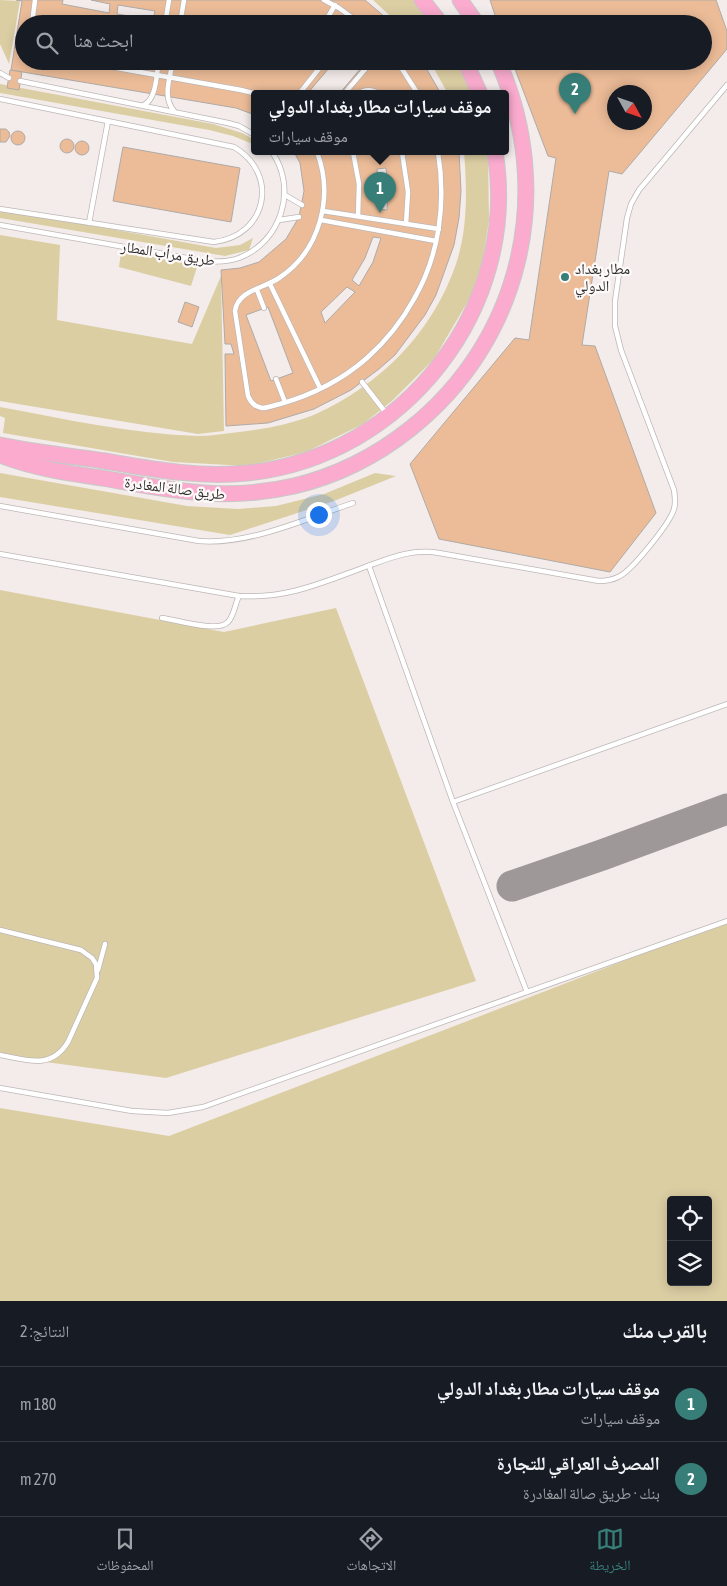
<!DOCTYPE html>
<html lang="ar">
<meta charset="utf-8">
<style>
body{margin:0;font-family:"Asap Condensed","Noto Naskh Arabic",sans-serif;background:#20242c;color:#f1f3f6;direction:rtl}
.controls{position:absolute;right:15px;bottom:15px;display:grid;overflow:hidden;border-radius:5px;box-shadow:0 2px 12px #0003}
.controls button{width:45px;height:45px;display:grid;place-items:center;padding:0;border:0;border-bottom:1px solid #363941;background:#171b24;color:#f1f3f6;font:25px sans-serif}
.compass{position:absolute;left:607px;top:85px;width:45px;height:45px;border-radius:50%;background:#171b24;box-shadow:0 2px 12px #0003;rotate:130deg}
.you{position:absolute;left:318px;top:514px;width:18px;height:18px;margin:-12px;border:4px solid #fff;border-radius:50%;background:#1a73e8;box-shadow:0 0 0 8px #1a73e833}
.badge{display:grid;place-items:center;width:32px;height:32px;border-radius:50%;background:#377e78;color:#fff;font-size:16px;font-weight:700}
.pin{position:absolute;translate:-50% -41px;filter:drop-shadow(0 1px 2px #0008)}
.pin::after{content:'';position:absolute;top:26px;width:18px;height:15px;background:inherit;clip-path:polygon(0 0,100% 0,50% 100%)}
.popup{position:absolute;left:251px;top:90px;width:258px;height:65px;box-sizing:border-box;display:grid;place-content:center;border-radius:5px;background:#171b24;filter:drop-shadow(0 1px 4px #0005);font-size:16px;white-space:nowrap;color:#9ea1a6}
.popup b{font-size:19px;color:#f1f3f6}
.popup::after{content:'';position:absolute;left:50%;top:100%;margin-left:-10px;border:10px solid transparent;border-top-color:#171b24}
.list{margin:0;padding:0;list-style:none}
h2{display:flex;justify-content:space-between;align-items:center;height:65px;margin:0;padding:0 20px;font-size:21px}
h2 small{font-size:16px;font-weight:400;color:#9ea1a6}
.list li{display:grid;grid-template-columns:32px 1fr auto;gap:15px;align-items:center;box-sizing:border-box;height:75px;padding:0 20px;border-top:1px solid #363941}
.list b{display:block;font-size:19px;white-space:nowrap}
.list p{margin:0;font-size:16px;white-space:nowrap;color:#9ea1a6}
.list em{font-size:16px;font-style:normal;color:#9ea1a6}
.icon{flex:none;width:28px;height:28px;fill:none;stroke:currentColor;stroke-width:2;stroke-linecap:round;stroke-linejoin:round}
.map{position:relative;flex:none;width:727px;height:1301px;overflow:hidden;direction:ltr}
.search{position:absolute;background:#171b24;box-shadow:0 2px 12px #0003;left:15px;right:15px;top:15px;height:55px;display:flex;align-items:center;gap:12px;box-sizing:border-box;padding:0 18px;border-radius:28px;color:#9ea1a6;font-size:19px}
.sheet{height:215px;background:#171b24}
nav{display:flex;justify-content:space-around;align-items:center;box-sizing:border-box;height:70px;border-top:1px solid #363941;background:#171b24;font-size:14px;color:#9ea1a6}
nav a{display:grid;justify-items:center;gap:2px}
nav .on{color:#377e78}
.map>svg:first-child{display:block}
</style>
<div class="map">
<svg width="727" height="1301" viewBox="0 0 727 1301">
<rect width="100%" height="100%" fill="#f3eceb"/>
<g fill="#dccea3" fill-rule="evenodd">
<polygon points="0,0 20,1 9,64 0,44"/>
<polygon points="373,0 414,0 434,24 399,24"/>
<polygon points="430,61 460,61 475,94 448,94"/>
<polygon points="0,84 213,124 242,133 255,140 255,145 233,136 209,130 0,93"/>
<path d="M 464,152 L 488,152 L 489,220 L 483,259 L 471,296 L 434,359 L 393,400 L 363,424 L 306,452 L 248,466 L 173,462 L 3,433 L 5,418 L 0,416 L 0,407 C 65,419 131,434 198,436 C 209,436 220,434 231,433 C 260,430 289,425 316,414 C 380,385 433,332 456,264 C 468,228 467,189 464,152 Z"/>
<polygon points="0,209 216,248 240,245 253,238 249,250 225,256 0,218"/>
<polygon points="0,235 60,245 57,320 192,344 221,276 224,431 198,434 0,401"/>
<polygon points="121,252 198,264 191,286 119,267"/>
<polygon points="0,473 187,506 238,509 276,506 324,494 375,473 396,476 334,501 230,535 0,497"/>
<polygon points="0,590 224,632 336,608 476,981 166,1078 0,1056"/>
<path d="M 727,921 L 727,1301 L 0,1301 L 0,1108 L 169,1136 ZM 671,1200 L 708,1200 L 708,1282 L 671,1282 Z"/>
</g>
<g fill="none" stroke-linecap="round" stroke-linejoin="round">
<polyline stroke="#9e9898" stroke-width="31" points="512,886 602,855 727,809"/>
</g>
<g fill="#ecbc98" stroke="#afaaa6" fill-rule="evenodd">
<path d="M 16,0 L 63,0 L 62,4 L 109,13 L 110,4 L 91,0 L 365,0 L 393,24 L 226,24 L 190,18 L 189,24 L 24,24 L 24,61 L 335,61 L 307,94 L 255,94 L 255,115 L 236,108 L 11,70 L 22,1 ZM 118,5 L 155,11 L 153,20 L 117,14 Z"/>
<path d="M 490,0 L 716,0 L 727,31 L 727,49 L 639,154 L 622,174 L 609,171 L 582,345 L 595,346 L 656,513 L 610,572 L 439,539 L 410,464 L 515,338 L 529,340 L 556,158 L 548,156 L 512,61 L 703,61 L 703,24 L 498,24 ZM 614,92 L 644,92 L 644,122 L 614,122 Z"/>
<polygon points="367,61 422,61 441,94 339,94"/>
<polygon points="10,70 22,72 19,90 7,88"/>
<polygon points="0,129 6,129 9,132 10,136 6,142 0,142"/>
<circle cx="18" cy="138" r="7"/>
<circle cx="67" cy="146" r="7"/>
<circle cx="82" cy="148" r="7"/>
<polygon points="123,147 240,168 231,222 113,201"/>
<path d="M 294,152 L 373,152 L 375,160 L 384,157 L 383,152 L 459,152 L 461,191 L 459,218 L 454,245 L 436,295 L 425,315 L 395,355 L 379,369 L 351,390 L 314,409 L 268,423 L 226,426 L 225,354 L 234,354 L 231,344 L 225,344 L 221,270 L 240,268 L 259,262 L 286,239 L 299,217 L 304,191 L 300,163 ZM 386,168 L 388,192 L 387,210 L 378,209 L 379,192 L 377,169 ZM 373,237 L 381,238 L 373,262 L 359,286 L 352,280 L 365,258 ZM 347,287 L 355,292 L 325,323 L 321,312 ZM 268,307 L 293,373 L 271,381 L 246,315 Z"/>
<polygon points="185,302 199,307 192,327 178,322"/>
</g>
<g fill="none" stroke-linecap="round" stroke-linejoin="round">
<g stroke="#bdb7b6" stroke-width="6">
<g id="lane">
<polyline points="324,0 339,8 361,24"/>
<polyline points="32,24 35,0"/>
<polyline points="165,24 169,0"/>
<polyline points="180,24 184,0"/>
<polyline points="324,24 335,5"/>
<polyline points="78,61 241,90 257,94"/>
<path d="M 173,61 C 170,78 162,97 174,111"/>
<path d="M 266,61 C 278,65 289,71 300,61"/>
<polyline points="397,61 418,94"/>
<polyline points="0,73 9,78"/>
<polyline points="20,81 228,123 239,126 255,135"/>
<polyline points="299,94 325,61"/>
<polyline points="344,94 372,61"/>
<path d="M 358,94 C 365,89 372,89 379,94"/>
<path d="M 0,99 L 234,147 C 280,174 267,236 214,242 L 0,209"/>
<path d="M 144,105 C 157,98 156,75 159,61"/>
<path d="M 317,152 C 334,197 320,251 279,278 C 263,289 238,290 235,311 L 248,396 C 251,403 255,407 262,408 C 268,408 275,405 280,404 C 312,395 342,380 367,358 C 386,341 402,321 414,299 C 440,254 446,202 438,152"/>
<polyline points="353,152 359,184 358,216"/>
<polyline points="402,152 408,192 406,224"/>
<polyline points="285,195 302,205"/>
<polyline points="323,211 439,229"/>
<polyline points="279,220 299,217"/>
<polyline points="321,220 436,241"/>
<polyline points="89,223 108,121"/>
<path d="M 0,225 L 204,261 C 216,262 228,262 239,258 C 281,242 298,189 272,152"/>
<polyline points="270,284 320,388"/>
<polyline points="257,290 264,308"/>
<polyline points="276,379 285,402"/>
<polyline points="362,382 386,413"/>
<path d="M 0,506 L 199,541 C 250,545 305,519 353,503"/>
<path d="M 0,554 L 239,596 C 287,599 321,583 365,567 C 390,558 413,548 439,553 L 599,581 C 606,581 612,580 618,577 C 631,572 670,523 674,509 C 676,503 675,497 674,490 L 621,350 L 615,326 L 615,301 L 627,218 L 631,204 L 639,190 L 727,85"/>
<polyline points="369,566 453,802 527,992"/>
<path d="M 162,618 C 177,620 218,633 228,622 C 234,616 235,604 239,596"/>
<polyline points="453,802 727,704"/>
<path d="M 0,930 L 81,950 L 92,958 L 96,964 L 97,978 L 68,1042 C 51,1070 27,1060 0,1055"/>
<polyline points="98,970 105,944"/>
<polyline points="0,1088 132,1111 168,1113 203,1107 727,921"/>
</g>
</g>
<g stroke="#c9c8c8" stroke-width="17">
<g id="primary">
<polyline points="422,0 441,24"/>
<polyline points="460,0 477,24"/>
<polyline points="465,61 480,94"/>
<path d="M 0,445 C 35,452 70,456 105,461 C 152,469 199,478 247,473 C 404,457 521,307 495,152"/>
<path d="M 0,455 C 33,468 67,473 102,478 C 170,490 224,502 294,486 C 336,476 376,456 410,429 C 522,340 556,191 498,61"/>
</g>
</g>
<use href="#lane" stroke="#fff" stroke-width="4.5"/>
<use href="#primary" stroke="#faabce" stroke-width="15"/>
</g>
<circle fill="#377e78" stroke="#fefafa" stroke-width="2" cx="565" cy="277" r="5"/>
<g text-anchor="middle" dominant-baseline="central" stroke-width="4.5" stroke-linejoin="round" paint-order="stroke">
<g font-size="15" fill="#302d2d" stroke="#fefafa">
<text transform="translate(168 253) rotate(9)">طريق مرأب المطار</text>
<text transform="translate(175 488) rotate(7)">طريق صالة المغادرة</text>
</g>
<g font-size="15" fill="#302d2d" stroke="#fefafa" text-anchor="start">
<text x="575" y="268">مطار بغداد<tspan x="575" dy="17">الدولي</tspan></text>
</g>
</g>
</svg>
<div class="controls">
<button><svg class="icon" aria-label="locate" viewBox="0 0 24 24"><circle cx="12" cy="12" r="6"/><path d="M12 2v4M12 18v4M2 12h4M18 12h4"/></svg></button>
<button><svg class="icon" aria-label="layers" viewBox="0 0 24 24"><path d="M12 4l9 5-9 5-9-5zM3 14l9 5 9-5"/></svg></button>
</div>
<svg class="compass" viewBox="-18 -18 36 36"><path d="M0-13l5 13h-10z" fill="#e53935"/><path d="M0 13l5-13h-10z" fill="#9ea1a6"/></svg>
<div class="you"></div>
<div class="pin badge" style="left:380px;top:213px">1</div>
<div class="popup"><b>موقف سيارات مطار بغداد الدولي</b>موقف سيارات</div>
<div class="pin badge" style="left:575px;top:114px">2</div>
<div class="search"><svg class="icon" aria-label="search" viewBox="0 0 24 24"><circle cx="10" cy="10" r="6"/><path d="M15 15l6 6"/></svg>ابحث هنا</div>
</div>
<section class="sheet">
<h2>بالقرب منك<small>النتائج: 2</small></h2>
<ul class="list">
<li><span class="badge">1</span><div><b>موقف سيارات مطار بغداد الدولي</b><p>موقف سيارات</p></div><em>180 m</em></li>
<li><span class="badge">2</span><div><b>المصرف العراقي للتجارة</b><p>بنك · طريق صالة المغادرة</p></div><em>270 m</em></li>
</ul>
</section>
<nav>
<a class="on"><svg class="icon" aria-label="map" viewBox="0 0 24 24"><path d="M3 6l6-2 6 2 6-2v14l-6 2-6-2-6 2zM9 4v14M15 6v14"/></svg>الخريطة</a>
<a><svg class="icon" aria-label="directions" viewBox="0 0 24 24"><path d="M12 3l9 9-9 9-9-9zM9 14v-3h6M13 9l2 2-2 2"/></svg>الاتجاهات</a>
<a><svg class="icon" aria-label="saved" viewBox="0 0 24 24"><path d="M7 4h10v16l-5-4-5 4z"/></svg>المحفوظات</a>
</nav>
